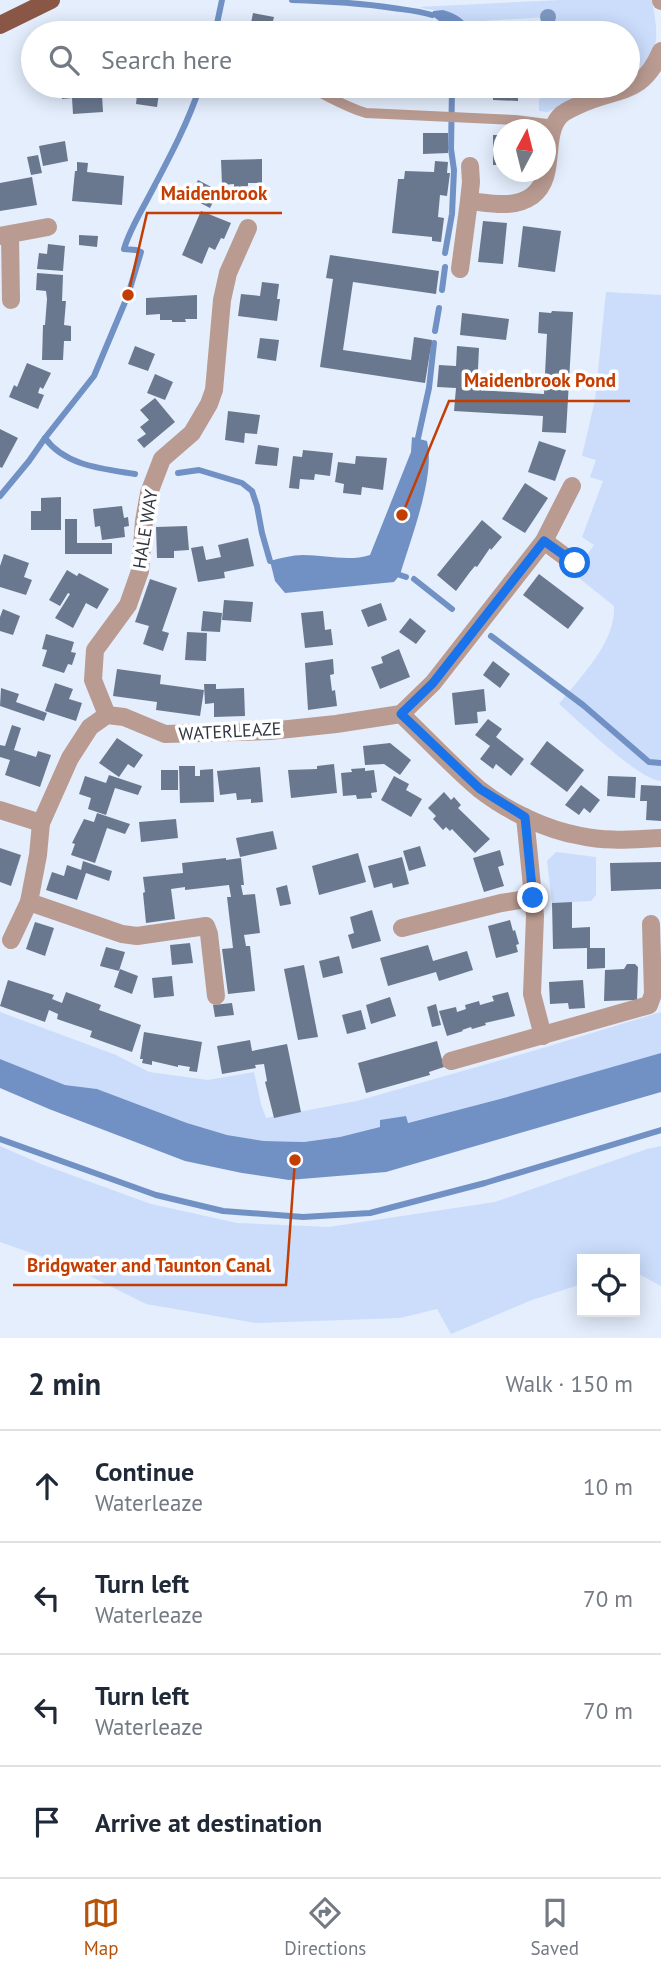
<!DOCTYPE html>
<meta charset="utf-8">
<style>
body{margin:0;font-family:"PT Sans",sans-serif;background:#f6f6f7;color:#1f2937}
.controls{position:absolute;right:21px;bottom:21px;display:grid;overflow:hidden;border-radius:0px;box-shadow:0 4px 18px #0003}
.controls button{width:63px;height:63px;display:grid;place-items:center;padding:0;border:0;border-bottom:2px solid #e0e1e3;background:#fff;color:#1f2937;font:35px sans-serif}
.compass{position:absolute;left:493px;top:119px;width:63px;height:63px;border-radius:50%;background:#fff;box-shadow:0 4px 18px #0003;rotate:7deg}
.stop{position:absolute;width:21px;height:21px;margin:-16px;border:5px solid #1a73e8;border-radius:50%;background:#fff}
.stop.end{background:#1a73e8;border-color:#fff;box-shadow:0 2px 7px #0008}
.list{margin:0;padding:0;list-style:none}
h2{display:flex;justify-content:space-between;align-items:center;height:91px;margin:0;padding:0 28px;font-size:30px}
h2 small{font-size:23px;font-weight:400;color:#747a83}
.list li{display:grid;grid-template-columns:46px 1fr auto;gap:21px;align-items:center;box-sizing:border-box;height:112px;padding:0 28px;border-top:2px solid #e0e1e3}
.list b{display:block;font-size:26px;white-space:nowrap}
.list p{margin:0;font-size:23px;white-space:nowrap;color:#747a83}
.list em{font-size:23px;font-style:normal;color:#747a83}
.icon{flex:none;width:38px;height:38px;fill:none;stroke:currentColor;stroke-width:2;stroke-linecap:round;stroke-linejoin:round}
.map{position:relative;flex:none;width:661px;height:1338px;overflow:hidden}
.search{position:absolute;background:#fff;box-shadow:0 4px 18px #0003;left:21px;right:21px;top:21px;height:77px;display:flex;align-items:center;gap:18px;box-sizing:border-box;padding:0 24px;border-radius:38px;color:#747a83;font-size:26px}
.sheet{height:539px;background:#fff}
nav{display:flex;justify-content:space-around;align-items:center;box-sizing:border-box;height:98px;border-top:2px solid #e0e1e3;background:#fff;font-size:19px;color:#747a83}
nav a{display:grid;justify-items:center;gap:4px}
nav .on{color:#b45309}
.map>svg:first-child{display:block}
</style>
<div class="map">
<svg width="661" height="1338" viewBox="0 0 661 1338">
<rect width="100%" height="100%" fill="#e4eefd"/>
<g fill="#cbddfb">
<path d="M 561,0 L 652,0 C 659,39 661,54 628,80 L 628,33 L 548,33 L 548,17 L 465,22 C 451,7 437,13 419,7 Z"/>
<polygon points="546,86 612,86 574,98 548,112 539,111 539,100"/>
<path d="M 606,292 L 661,295 L 661,781 C 639,780 579,721 559,704 C 580,677 616,643 614,606 L 574,574 L 594,545 L 582,537 L 603,481 L 590,477 L 596,460 L 582,456 L 595,400 Z"/>
<polygon points="556,852 596,857 596,895 591,901 552,903 547,861"/>
<polygon points="0,1012 116,1055 149,1072 208,1080 254,1072 261,1104 266,1118 357,1101 533,1051 661,1012 661,1053 500,1099 407,1123 406,1117 380,1121 381,1127 340,1137 304,1142 264,1141 227,1135 187,1123 97,1089 65,1085 0,1059"/>
<polygon points="0,1146 41,1164 151,1204 237,1223 329,1227 495,1202 647,1149 661,1146 661,1286 635,1272 635,1259 582,1259 582,1284 532,1300 451,1334 437,1309 400,1318 256,1323 146,1304 74,1268 0,1242"/>
</g>
<g fill="#7191c5">
<path d="M 443,10 C 456,14 467,19 470,33 L 448,33 C 447,25 438,21 432,15 L 433,11 Z"/>
<path d="M 412,437 L 427,441 C 436,476 410,540 400,575 L 394,582 L 285,593 L 275,581 L 270,561 C 281,558 292,555 303,555 C 326,555 348,562 370,555 L 411,452 Z"/>
<polygon points="661,1053 661,1092 386,1172 289,1180 242,1173 185,1161 49,1109 0,1088 0,1059 65,1085 97,1089 187,1123 227,1135 264,1141 304,1142 340,1137 380,1127 380,1120 406,1116 408,1123 500,1099"/>
</g>
<g fill="none" stroke-linecap="round" stroke-linejoin="round">
<g stroke="#7191c5" stroke-width="6">
<path d="M 292,0 C 326,1 359,3 393,8 C 407,10 419,11 432,15"/>
<polyline points="215,33 222,0"/>
<polyline points="445,253 452,214 454,170 451,149 452,89"/>
<polyline points="442,290 445,267"/>
<polyline points="435,331 439,308"/>
<path d="M 45,438 C 65,466 104,469 135,474"/>
<polyline points="418,438 429,388 434,343"/>
<polyline points="178,473 199,470 242,483 252,491 257,506 262,533 270,561"/>
<path d="M 0,496 L 29,461 L 45,438 L 94,376 L 128,295 L 141,252 L 136,250 L 124,249 C 129,232 138,217 147,200 C 166,164 188,124 200,86"/>
<polyline points="400,575 406,577"/>
<polyline points="414,579 452,609"/>
<polyline points="491,636 583,705 649,762 661,763"/>
<polyline points="0,1139 156,1195 223,1211 303,1217 370,1213 485,1183 661,1130"/>
</g>
</g>
<g fill="#6a788f">
<polygon points="253,13 274,17 270,33 249,33"/>
<polygon points="316,27 341,30 341,33 316,33"/>
<polygon points="357,28 414,31 414,33 356,33"/>
<polygon points="62,86 126,86 126,94 102,95 103,112 73,114 72,98 62,99"/>
<polygon points="138,86 160,87 157,107 136,104"/>
<polygon points="493,86 518,86 518,101 493,100"/>
<polygon points="423,133 448,133 448,153 423,154"/>
<rect x="493" y="135" width="10" height="30"/>
<polygon points="65,141 68,161 43,166 39,146"/>
<polygon points="38,155 42,173 31,175 27,157"/>
<polygon points="262,159 262,183 248,183 248,186 234,187 234,184 222,185 221,160"/>
<polygon points="435,161 448,162 447,173 450,173 447,196 440,195 438,217 444,218 441,242 432,241 432,237 392,233 398,179 404,179 405,171 434,172"/>
<polygon points="77,162 88,163 87,172 124,176 122,205 72,201 75,171 77,171"/>
<polygon points="32,177 37,205 0,211 0,183"/>
<polygon points="198,180 219,191 210,208 189,197"/>
<polygon points="201,211 231,223 224,239 221,238 215,250 209,247 202,264 182,255"/>
<polygon points="483,221 507,223 503,264 478,262"/>
<polygon points="523,226 561,231 555,272 518,267"/>
<polygon points="79,235 98,236 97,247 79,245"/>
<polygon points="48,244 65,246 63,271 37,269 39,253 47,254"/>
<polygon points="330,255 439,271 436,294 353,282 343,350 411,360 414,337 432,340 425,383 320,367 333,279 326,278"/>
<polygon points="37,273 63,275 62,301 66,301 64,325 71,326 71,341 64,341 63,360 42,360 43,325 45,325 47,299 46,291 36,290"/>
<polygon points="262,282 279,284 277,299 280,299 277,321 238,316 241,294 260,296"/>
<polygon points="197,295 197,319 185,319 186,322 172,322 172,320 160,320 160,314 146,315 146,298"/>
<polygon points="552,311 573,312 566,433 542,432 543,416 454,411 456,388 437,387 439,365 456,366 457,346 479,348 477,390 544,394 547,334 538,333 539,312 551,313"/>
<polygon points="462,313 509,319 506,340 460,335"/>
<polygon points="260,338 279,340 276,361 257,358"/>
<polygon points="135,346 155,354 148,371 128,364"/>
<polygon points="27,363 51,373 43,389 40,387 38,393 44,395 38,409 9,397 14,385 17,387"/>
<polygon points="155,374 173,382 165,400 147,393"/>
<polygon points="155,398 175,422 144,448 137,440 146,434 140,427 149,420 140,410"/>
<polygon points="228,411 260,415 257,434 245,433 244,443 225,440"/>
<polygon points="0,429 18,438 2,468 0,467"/>
<polygon points="539,441 566,450 555,481 528,472"/>
<polygon points="258,445 279,448 277,466 255,464"/>
<polygon points="303,450 333,453 330,476 315,474 314,480 300,479 299,489 289,488 293,456 302,457"/>
<polygon points="356,456 387,458 383,490 362,487 361,495 343,493 344,484 335,482 338,462 355,464"/>
<polygon points="525,483 548,498 525,533 502,519"/>
<polygon points="61,497 61,530 31,530 31,511 41,511 41,498"/>
<polygon points="122,506 124,518 128,517 129,526 124,527 125,537 102,540 100,526 95,527 93,509"/>
<polygon points="65,519 77,519 77,543 112,543 112,554 65,554"/>
<polygon points="482,520 502,537 491,550 490,548 477,567 475,566 470,572 456,591 437,575"/>
<polygon points="187,526 189,550 174,551 174,558 157,558 156,527"/>
<polygon points="248,538 254,566 224,572 225,578 198,582 191,548 203,546 206,560 221,557 218,545"/>
<polygon points="4,554 29,563 24,577 32,580 26,595 0,587 0,566"/>
<polygon points="67,570 77,576 79,573 109,589 97,609 86,603 73,628 55,618 70,594 68,593 60,606 49,600"/>
<polygon points="539,574 584,608 568,629 523,595"/>
<polygon points="150,579 177,588 162,631 169,633 163,651 143,644 149,626 135,622"/>
<polygon points="224,600 253,602 251,622 222,620"/>
<polygon points="381,603 387,620 368,627 361,610"/>
<polygon points="3,609 20,616 13,635 0,631 0,617"/>
<polygon points="203,611 222,613 220,632 201,631"/>
<polygon points="323,611 325,630 331,629 333,645 305,648 301,613"/>
<polygon points="410,618 426,631 416,644 399,632"/>
<polygon points="187,632 207,633 206,661 185,660"/>
<polygon points="46,634 74,642 71,652 76,653 72,665 68,664 64,673 42,666 47,650 42,649"/>
<polygon points="399,649 410,677 380,689 371,667 383,663 381,657"/>
<polygon points="333,659 334,674 330,675 332,691 335,690 337,706 308,710 305,663"/>
<polygon points="493,661 510,674 500,688 483,675"/>
<polygon points="117,669 161,675 160,684 204,690 200,716 156,710 157,702 113,696"/>
<polygon points="55,683 73,689 69,699 82,703 76,721 45,711"/>
<polygon points="204,684 216,684 216,689 244,688 245,716 214,717 214,703 205,704"/>
<polygon points="1,688 19,694 16,702 47,713 44,721 0,706"/>
<polygon points="484,689 486,711 477,712 478,723 455,725 452,693"/>
<polygon points="488,719 502,729 496,737 524,759 511,776 496,764 493,769 480,759 490,746 475,735"/>
<polygon points="12,725 21,728 14,750 36,757 38,751 51,755 40,787 5,775 10,760 0,757 0,745 5,746"/>
<polygon points="117,738 143,755 134,768 128,764 119,777 99,763"/>
<polygon points="547,741 584,770 567,792 530,764"/>
<polygon points="390,743 411,760 400,775 384,764 365,765 363,746"/>
<polygon points="334,764 337,793 291,798 288,770 317,769 317,766"/>
<polygon points="179,766 195,766 195,776 200,776 200,770 213,769 214,802 180,803"/>
<polygon points="260,767 263,802 251,803 251,799 237,800 236,793 220,795 217,771"/>
<polygon points="365,768 365,771 374,770 377,792 371,793 372,798 357,799 356,795 343,796 341,773 352,772 351,769"/>
<rect x="161" y="770" width="17" height="20"/>
<polygon points="109,775 142,786 138,795 115,788 106,815 88,809 91,798 79,794 85,776 106,783"/>
<polygon points="394,776 409,784 406,790 422,799 411,817 381,800"/>
<polygon points="608,776 636,777 635,798 607,796"/>
<polygon points="581,785 600,800 590,813 584,808 579,815 565,805"/>
<polygon points="641,785 661,786 661,821 646,820 647,801 640,801"/>
<polygon points="444,792 451,800 454,797 461,805 458,808 490,839 475,853 452,829 450,831 446,827 443,830 433,819 436,816 428,808"/>
<polygon points="97,813 130,824 125,834 107,828 95,863 71,855 75,844 72,843 84,819 94,822"/>
<polygon points="176,819 178,838 141,842 139,822"/>
<polygon points="273,831 277,849 240,857 236,838"/>
<polygon points="420,846 426,866 409,871 403,851"/>
<polygon points="0,848 21,855 11,886 0,882"/>
<polygon points="500,850 504,865 498,867 504,886 484,892 473,858"/>
<polygon points="358,853 366,882 319,895 312,866"/>
<polygon points="402,857 409,884 393,888 392,883 374,888 368,866"/>
<polygon points="226,858 226,860 241,858 244,885 241,885 243,895 255,894 260,933 244,935 246,946 250,946 255,991 228,994 222,949 233,948 227,897 231,897 229,885 185,890 185,887 171,889 175,919 146,923 143,893 145,892 143,877 183,873 182,863"/>
<polygon points="83,861 112,871 109,881 86,873 77,900 46,890 52,872 64,876 67,865 81,870"/>
<polygon points="661,862 661,889 611,891 610,863"/>
<polygon points="287,885 291,904 280,906 276,888"/>
<polygon points="572,902 572,928 590,927 590,948 605,948 605,968 587,969 587,948 553,949 552,903"/>
<polygon points="372,910 381,941 352,949 348,935 354,933 350,917"/>
<polygon points="510,920 513,931 515,930 519,944 516,945 518,952 496,958 488,926"/>
<polygon points="35,922 54,928 45,956 26,949"/>
<polygon points="190,943 193,963 172,965 170,945"/>
<polygon points="428,945 433,961 467,951 473,970 439,981 436,972 388,986 380,958"/>
<polygon points="106,947 125,952 119,971 100,966"/>
<polygon points="339,956 343,973 323,978 319,961"/>
<polygon points="627,964 635,964 638,967 637,1000 604,1001 605,970 624,969"/>
<polygon points="304,965 318,1037 298,1040 284,969"/>
<polygon points="120,969 138,976 132,994 114,987"/>
<polygon points="172,976 174,996 154,998 152,978"/>
<polygon points="8,980 54,995 52,999 62,1003 66,992 101,1005 99,1010 141,1025 132,1052 90,1037 92,1031 57,1019 58,1014 49,1010 45,1022 0,1006"/>
<polygon points="583,980 585,1008 569,1009 568,1003 550,1004 549,982"/>
<polygon points="508,992 515,1016 485,1023 486,1025 472,1029 471,1027 462,1030 463,1031 447,1036 439,1011 456,1007 457,1012 466,1009 465,1005 479,1001 480,1005 494,1001 492,996"/>
<polygon points="390,997 396,1016 371,1024 366,1005"/>
<polygon points="232,1003 234,1015 215,1017 213,1005"/>
<polygon points="436,1004 441,1025 432,1027 427,1007"/>
<polygon points="361,1010 366,1029 347,1034 342,1015"/>
<polygon points="144,1032 202,1042 197,1072 189,1071 190,1067 178,1065 178,1067 152,1061 152,1065 142,1063 143,1059 140,1059"/>
<polygon points="250,1040 252,1051 287,1044 301,1112 274,1118 265,1082 267,1081 264,1064 255,1065 256,1068 222,1074 217,1046"/>
<polygon points="437,1041 444,1067 429,1072 430,1075 366,1093 358,1063"/>
</g>
<g fill="none" stroke-linecap="round" stroke-linejoin="round">
<path stroke="#b99b91" stroke-width="10" d="M 306,86 C 327,95 345,107 366,113 L 515,120 L 555,125"/>
<g stroke="#b99b91" stroke-width="18">
<polyline points="661,0 661,1"/>
<polyline points="469,201 471,182 470,166"/>
<polyline points="10,235 11,300"/>
<polyline points="0,236 48,227"/>
<path d="M 460,269 L 469,201 C 489,203 514,209 532,196 C 558,176 541,137 560,116 C 565,111 573,108 579,105 C 616,87 642,97 661,51"/>
<polyline points="544,541 579,567"/>
<path d="M 401,714 C 427,739 452,766 479,789 C 507,811 546,830 581,836 C 607,842 634,839 661,838"/>
<polyline points="107,715 93,680 95,650 128,605 140,571 144,521 149,493 162,459 192,433 209,404 214,390 222,300 228,273 248,228"/>
<polyline points="0,810 41,823 70,758 90,727 107,715 124,717 165,734 270,731 336,724 401,714 433,683 544,541 572,486"/>
<polyline points="525,817 535,916 532,994 543,1036"/>
<polyline points="41,823 38,855 29,902 122,934 137,936 206,926 209,934 216,996"/>
<polyline points="402,928 501,903 533,898"/>
<polyline points="11,940 29,902"/>
<polyline points="451,1061 649,1005 653,994 651,924"/>
</g>
<polyline stroke="#8a5646" stroke-width="18" points="0,25 51,0"/>
</g>
<circle fill="#7f98c3" cx="548" cy="17" r="8"/>
<g fill="none" stroke-linecap="round" stroke-linejoin="round">
<polyline stroke="#1a73e8" stroke-width="9" points="533,898 525,817 480,789 401,714 433,683 544,541 575,563"/>
</g>
<g text-anchor="middle" dominant-baseline="central" stroke-width="7" stroke-linejoin="round" paint-order="stroke">
<g font-size="18" fill="#303640" stroke="#fff">
<text transform="translate(145 529) rotate(-81)">HALE WAY</text>
<text transform="translate(230 731) rotate(-3)">WATERLEAZE</text>
</g>
</g>
<path fill="none" stroke="#c43d03" stroke-width="2.5" d="M128 295L147 213H282M402 515L449 401H630M295 1160L286 1285H13"/>
<g fill="#c43d03" stroke="#fff" stroke-width="2.5">
<circle cx="128" cy="295" r="7"/>
<circle cx="402" cy="515" r="7"/>
<circle cx="295" cy="1160" r="7"/>
</g>
<g font-size="19" text-anchor="middle" font-weight="bold" fill="#c43d03" stroke="#fff" stroke-width="7" stroke-linejoin="round" paint-order="stroke">
<text x="214" y="200">Maidenbrook</text>
<text x="540" y="387">Maidenbrook Pond</text>
<text x="149" y="1272">Bridgwater and Taunton Canal</text>
</g>
</svg>
<div class="controls">
<button><svg class="icon" aria-label="locate" viewBox="0 0 24 24"><circle cx="12" cy="12" r="6"/><path d="M12 2v4M12 18v4M2 12h4M18 12h4"/></svg></button>
</div>
<svg class="compass" viewBox="-18 -18 36 36"><path d="M0-13l5 13h-10z" fill="#e53935"/><path d="M0 13l5-13h-10z" fill="#747a83"/></svg>
<div class="stop" style="left:575px;top:563px"></div>
<div class="stop end" style="left:533px;top:898px"></div>
<div class="search"><svg class="icon" aria-label="search" viewBox="0 0 24 24"><circle cx="10" cy="10" r="6"/><path d="M15 15l6 6"/></svg>Search here</div>
</div>
<section class="sheet">
<h2>2 min<small>Walk · 150 m</small></h2>
<ul class="list">
<li><svg class="icon" aria-label="ahead" viewBox="0 0 24 24"><path d="M12 20V5M6 11l6-6 6 6"/></svg><div><b>Continue</b><p>Waterleaze</p></div><em>10 m</em></li>
<li><svg class="icon" aria-label="left" viewBox="0 0 24 24"><path d="M17 20v-9H6M10 6l-5 5 5 5"/></svg><div><b>Turn left</b><p>Waterleaze</p></div><em>70 m</em></li>
<li><svg class="icon" aria-label="left" viewBox="0 0 24 24"><path d="M17 20v-9H6M10 6l-5 5 5 5"/></svg><div><b>Turn left</b><p>Waterleaze</p></div><em>70 m</em></li>
<li><svg class="icon" aria-label="arrive" viewBox="0 0 24 24"><path d="M6 21V4h12l-3 4 3 4H6"/></svg><div><b>Arrive at destination</b></div></li>
</ul>
</section>
<nav>
<a class="on"><svg class="icon" aria-label="map" viewBox="0 0 24 24"><path d="M3 6l6-2 6 2 6-2v14l-6 2-6-2-6 2zM9 4v14M15 6v14"/></svg>Map</a>
<a><svg class="icon" aria-label="directions" viewBox="0 0 24 24"><path d="M12 3l9 9-9 9-9-9zM9 14v-3h6M13 9l2 2-2 2"/></svg>Directions</a>
<a><svg class="icon" aria-label="saved" viewBox="0 0 24 24"><path d="M7 4h10v16l-5-4-5 4z"/></svg>Saved</a>
</nav>
